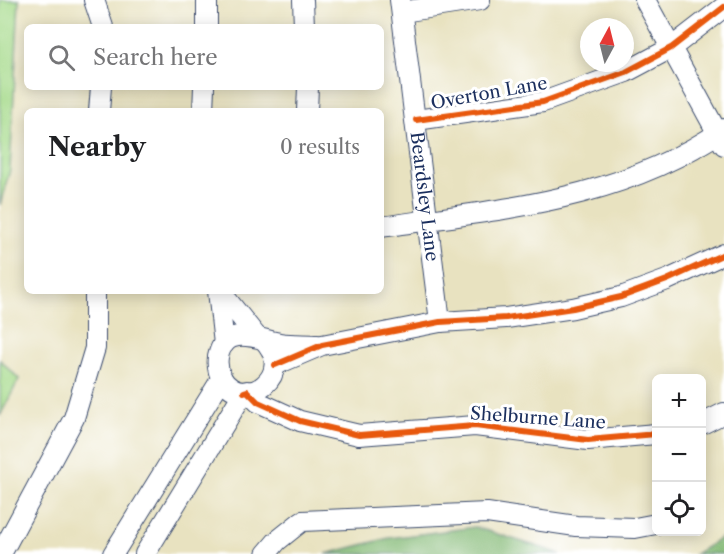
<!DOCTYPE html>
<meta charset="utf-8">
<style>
body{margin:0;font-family:"Libre Caslon Text",serif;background:#f6f6f6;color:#202124}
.controls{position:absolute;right:18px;bottom:18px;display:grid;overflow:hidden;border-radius:9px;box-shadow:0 3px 15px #0003}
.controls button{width:54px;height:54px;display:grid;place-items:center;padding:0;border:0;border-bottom:2px solid #e0e0e0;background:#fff;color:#202124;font:30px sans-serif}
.compass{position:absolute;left:580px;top:18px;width:54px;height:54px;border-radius:50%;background:#fff;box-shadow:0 3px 15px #0003;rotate:7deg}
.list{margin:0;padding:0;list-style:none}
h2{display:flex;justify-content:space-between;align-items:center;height:78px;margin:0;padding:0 24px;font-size:26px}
h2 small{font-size:20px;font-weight:400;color:#757577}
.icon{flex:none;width:33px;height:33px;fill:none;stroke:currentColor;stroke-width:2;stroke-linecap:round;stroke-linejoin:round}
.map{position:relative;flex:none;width:724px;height:554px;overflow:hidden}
.search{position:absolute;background:#fff;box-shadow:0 3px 15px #0003;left:24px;top:24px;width:360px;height:66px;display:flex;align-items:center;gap:15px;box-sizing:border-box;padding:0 21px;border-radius:9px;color:#757577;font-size:22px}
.panel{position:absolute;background:#fff;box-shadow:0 3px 15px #0003;left:24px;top:108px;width:360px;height:186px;border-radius:9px}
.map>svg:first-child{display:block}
</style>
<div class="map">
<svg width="724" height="554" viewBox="0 0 724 554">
<rect width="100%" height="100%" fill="#fff"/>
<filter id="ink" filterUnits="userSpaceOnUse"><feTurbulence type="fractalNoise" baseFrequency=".0167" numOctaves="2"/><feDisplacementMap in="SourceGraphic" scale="12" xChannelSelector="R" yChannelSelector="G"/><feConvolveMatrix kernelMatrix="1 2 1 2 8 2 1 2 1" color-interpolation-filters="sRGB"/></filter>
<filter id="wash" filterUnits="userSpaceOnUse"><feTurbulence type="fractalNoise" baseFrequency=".008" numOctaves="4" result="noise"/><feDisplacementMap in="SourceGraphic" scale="24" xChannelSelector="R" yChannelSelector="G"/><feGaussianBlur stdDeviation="1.35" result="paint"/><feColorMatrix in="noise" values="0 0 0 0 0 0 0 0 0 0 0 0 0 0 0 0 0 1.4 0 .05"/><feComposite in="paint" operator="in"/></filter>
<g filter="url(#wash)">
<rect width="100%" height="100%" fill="#e8e2c0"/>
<g fill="#a5da8a" stroke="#608474" stroke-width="1.5">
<polygon points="0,0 19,0 10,170 0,205"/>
<polygon points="0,360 19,379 0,416"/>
</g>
<g fill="#84ba76" stroke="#50746a" stroke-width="1.5">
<polygon points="475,527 561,554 326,554 389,538"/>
<polygon points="724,536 724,554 695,554"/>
</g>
</g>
<g filter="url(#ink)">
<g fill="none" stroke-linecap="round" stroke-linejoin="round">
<g stroke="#3a4a6d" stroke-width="22">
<g id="minor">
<polyline points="94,0 103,27"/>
<polyline points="303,0 304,27"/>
<path id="s1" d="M 400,0 L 440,322"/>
<polyline points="645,0 724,145"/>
<polyline points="402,12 480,0"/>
<polyline points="207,27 207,0"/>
<polyline points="99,111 101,87"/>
<polyline points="203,111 204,87"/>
<polyline points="307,111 308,87"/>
<polyline points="416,120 543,102 626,72 671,48 724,7"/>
<path d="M 381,227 C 501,209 621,201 724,129"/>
<polyline points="218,291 224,344"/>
<polyline points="220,291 256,336"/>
<path d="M 263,339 C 298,374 245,413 222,379 C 218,372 217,364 218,357 C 225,323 258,339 280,343 C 292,345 305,344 317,345"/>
<polyline points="275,365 322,345 440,322 506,318 573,308 621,297 667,280 724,254"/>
<polyline points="247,391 258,402 300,421 359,435 475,426 588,440 656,434"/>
<polyline points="702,424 724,413"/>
<polyline points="1,554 74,418 95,348 95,291"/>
<polyline points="113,554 222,378"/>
<polyline points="145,554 244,392"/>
<polyline points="266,554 277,541 302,521 487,513 576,526 635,528 656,524"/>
</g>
</g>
<use href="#minor" stroke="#fff" stroke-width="20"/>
<g stroke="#fff" stroke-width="10">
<g id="cycleway">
<polyline points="416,120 543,102 626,72 671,48 724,7"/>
<polyline points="275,365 322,345 440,322 506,318 573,308 621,297 667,280 724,254"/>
<polyline points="244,392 247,391 258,402 300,421 359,435 475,426 588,440 656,434"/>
</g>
</g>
<use href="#cycleway" stroke="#e8590c" stroke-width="6"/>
</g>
</g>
<g text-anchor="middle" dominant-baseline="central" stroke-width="6" stroke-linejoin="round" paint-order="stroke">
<g font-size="18" fill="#1b2f5e" stroke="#fff">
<text transform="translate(489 93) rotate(-10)">Overton Lane</text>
<text stroke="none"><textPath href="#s1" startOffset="198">Beardsley Lane</textPath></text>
<text transform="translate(538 418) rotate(4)">Shelburne Lane</text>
</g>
</g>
</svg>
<div class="controls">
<button>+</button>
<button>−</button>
<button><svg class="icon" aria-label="locate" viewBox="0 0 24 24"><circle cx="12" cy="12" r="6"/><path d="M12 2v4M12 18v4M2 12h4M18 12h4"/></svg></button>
</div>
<svg class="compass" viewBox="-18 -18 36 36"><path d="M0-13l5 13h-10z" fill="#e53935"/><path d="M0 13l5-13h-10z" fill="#757577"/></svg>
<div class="search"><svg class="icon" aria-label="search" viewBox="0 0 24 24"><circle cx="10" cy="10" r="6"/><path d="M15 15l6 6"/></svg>Search here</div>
<section class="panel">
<h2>Nearby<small>0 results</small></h2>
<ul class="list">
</ul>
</section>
</div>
